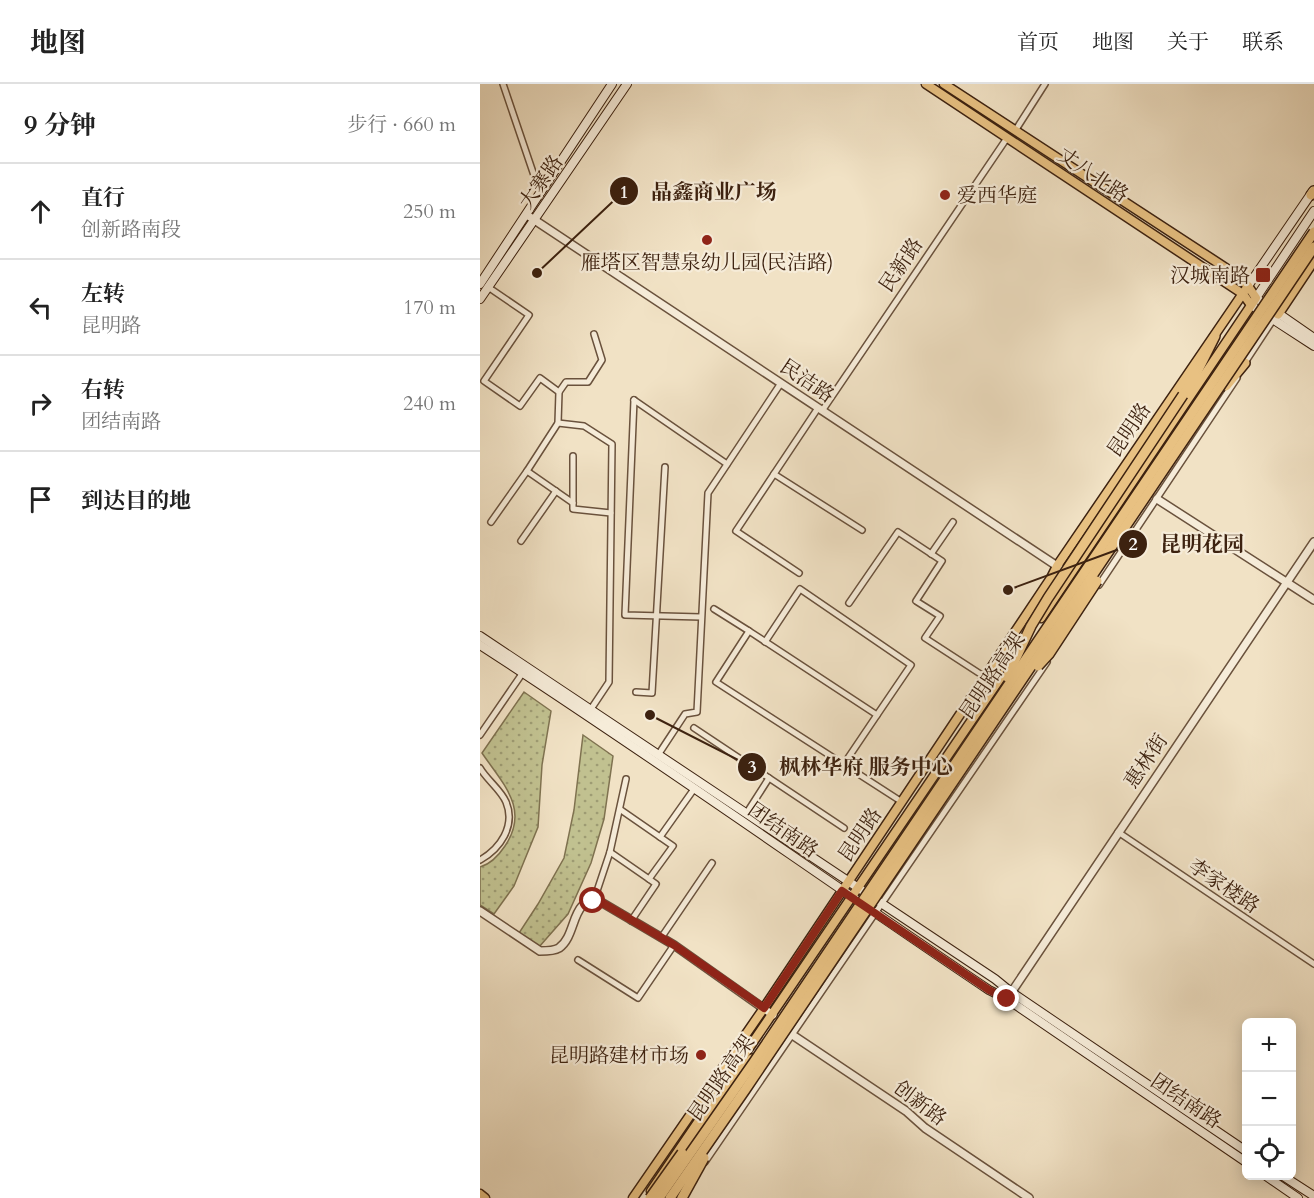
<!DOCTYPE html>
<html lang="zh">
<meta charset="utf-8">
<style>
body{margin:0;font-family:Cardo,"Noto Serif SC",serif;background:#f6f6f6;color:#222}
.controls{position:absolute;right:18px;bottom:18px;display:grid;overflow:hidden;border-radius:9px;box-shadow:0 3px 15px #0003}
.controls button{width:54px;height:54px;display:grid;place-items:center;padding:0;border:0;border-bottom:2px solid #e0e0e0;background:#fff;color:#222;font:30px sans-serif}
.stop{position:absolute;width:18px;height:18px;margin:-14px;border:4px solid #8f2418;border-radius:50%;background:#fff}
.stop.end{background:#8f2418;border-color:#fff;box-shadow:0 2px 6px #0008}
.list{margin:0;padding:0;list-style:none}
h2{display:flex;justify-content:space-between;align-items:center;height:78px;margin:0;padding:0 24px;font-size:26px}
h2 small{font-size:20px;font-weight:400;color:#767676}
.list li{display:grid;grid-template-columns:39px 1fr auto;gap:18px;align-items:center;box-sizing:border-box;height:96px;padding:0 24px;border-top:2px solid #e0e0e0}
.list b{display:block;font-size:22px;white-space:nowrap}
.list p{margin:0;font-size:20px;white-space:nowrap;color:#767676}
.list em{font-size:20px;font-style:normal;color:#767676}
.icon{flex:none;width:33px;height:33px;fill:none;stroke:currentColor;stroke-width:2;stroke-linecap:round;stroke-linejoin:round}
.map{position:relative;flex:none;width:834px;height:1114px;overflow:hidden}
header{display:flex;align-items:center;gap:36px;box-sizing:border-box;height:84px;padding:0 30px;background:#fff;border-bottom:2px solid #e0e0e0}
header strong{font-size:28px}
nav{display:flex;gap:33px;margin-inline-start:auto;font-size:21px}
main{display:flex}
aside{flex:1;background:#fff}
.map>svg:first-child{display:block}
</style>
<header>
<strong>地图</strong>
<nav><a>首页</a><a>地图</a><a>关于</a><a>联系</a></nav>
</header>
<main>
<aside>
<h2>9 分钟<small>步行 · 660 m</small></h2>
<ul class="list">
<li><svg class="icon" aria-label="ahead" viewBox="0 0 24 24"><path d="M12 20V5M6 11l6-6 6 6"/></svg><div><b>直行</b><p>创新路南段</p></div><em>250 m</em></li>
<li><svg class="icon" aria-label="left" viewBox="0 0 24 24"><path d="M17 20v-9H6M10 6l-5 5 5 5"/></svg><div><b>左转</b><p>昆明路</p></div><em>170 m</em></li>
<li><svg class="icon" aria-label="right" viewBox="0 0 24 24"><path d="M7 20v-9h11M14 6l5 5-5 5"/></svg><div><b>右转</b><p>团结南路</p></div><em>240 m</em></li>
<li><svg class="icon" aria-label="arrive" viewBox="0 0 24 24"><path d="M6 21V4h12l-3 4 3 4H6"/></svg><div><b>到达目的地</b></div></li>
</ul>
</aside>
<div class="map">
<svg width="834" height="1114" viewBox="0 0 834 1114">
<defs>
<pattern id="park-dots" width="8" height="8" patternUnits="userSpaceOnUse" patternTransform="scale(1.5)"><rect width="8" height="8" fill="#c1c190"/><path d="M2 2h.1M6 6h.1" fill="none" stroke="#9e9c74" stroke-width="1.8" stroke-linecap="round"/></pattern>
</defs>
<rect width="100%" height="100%" fill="#f1e2c5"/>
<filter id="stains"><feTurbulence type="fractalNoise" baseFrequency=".00333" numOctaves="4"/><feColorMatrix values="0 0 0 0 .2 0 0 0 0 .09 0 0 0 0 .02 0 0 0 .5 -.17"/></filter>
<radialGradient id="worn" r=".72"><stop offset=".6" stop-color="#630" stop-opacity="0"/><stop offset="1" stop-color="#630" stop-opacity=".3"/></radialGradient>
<g fill="url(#park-dots)" stroke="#7f7250" stroke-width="1.5">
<path d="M 44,608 L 71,627 L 62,681 L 58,743 L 34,802 L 14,830 L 0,821 L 0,783 C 11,780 19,771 25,762 C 50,725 23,700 2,669 Z"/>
<polygon points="103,651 133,672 124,735 111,779 88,830 59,863 39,849 58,820 84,774 94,726"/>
</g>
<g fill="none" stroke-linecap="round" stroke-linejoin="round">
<g stroke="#6a523d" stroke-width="8">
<g id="minor">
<polyline points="23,0 60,109"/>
<polyline points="535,47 565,0"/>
<polyline points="8,203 49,231 4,297 40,322 60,294 79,308 78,339 47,387"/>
<polyline points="764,280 795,233"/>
<polyline points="79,308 86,298 108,298 122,276 114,250"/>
<polyline points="154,316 145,531 221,533"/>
<polyline points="154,316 247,380"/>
<polyline points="338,324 294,390 382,446"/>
<polyline points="342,327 527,54"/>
<polyline points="78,339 104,342 132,360 129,598 111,625"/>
<polyline points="93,372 93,425 131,429"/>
<polyline points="294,390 256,447 319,489"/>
<polyline points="11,438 47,387 93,419"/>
<polyline points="41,457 76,407"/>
<polyline points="451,470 473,438"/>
<polyline points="619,501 757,294"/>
<polyline points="369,519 418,448 462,477 436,517 460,532 445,554 505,593"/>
<polyline points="234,525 269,547"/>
<polyline points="285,558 320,505 431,581 397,631"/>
<polyline points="156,608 172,609 185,383"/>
<polyline points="214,644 289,694 266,730"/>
<polyline points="0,651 44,587"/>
<polyline points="178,671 205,630 217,628 228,409 301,299"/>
<polyline points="364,680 397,631 269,547 236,598 422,718"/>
<path d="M 0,684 C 7,696 21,706 26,718 C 36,742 20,765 0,776"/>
<polyline points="289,694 364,744"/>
<polyline points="141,726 180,753"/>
<polyline points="638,748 834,880"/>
<polyline points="130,768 169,795"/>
<polyline points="117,807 130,768 146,695"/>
<polyline points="151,837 176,800 169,795 193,762 180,753 214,705"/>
<polyline points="181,854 232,779"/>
<polyline points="98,876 158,914 194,861"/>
<polyline points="225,1078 567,578"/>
</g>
</g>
<g stroke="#6a523d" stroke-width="10">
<g id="tertiary">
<polyline points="47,131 580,484"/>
<polyline points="677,415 834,516"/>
<path d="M 0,827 L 60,867 C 66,867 74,867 79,864 C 98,851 90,811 121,818 L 194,861 L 293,931"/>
<polyline points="529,912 834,458"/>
<polyline points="311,950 426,1027 445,1044 549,1114"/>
</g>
</g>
<g stroke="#3d2210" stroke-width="10">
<g id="secondary">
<polyline points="834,127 776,214 834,254"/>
<polyline points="0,200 132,0"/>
<polyline points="768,202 833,107"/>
<polyline points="0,215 147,0"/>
<polyline points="771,221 834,262"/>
<polyline points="0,552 515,895 531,908 766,1067"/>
<path d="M 0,561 C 172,672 339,792 509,906 L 527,915 L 766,1078"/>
<polyline points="786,1092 818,1114"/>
<polyline points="803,1092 834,1112"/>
</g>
</g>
<g stroke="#3d2210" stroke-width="11">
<g id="primary">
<polyline points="446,0 763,210 771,221"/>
<polyline points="464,0 755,190 768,202 776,214 561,534"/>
<polyline points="237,1011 532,577"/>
<polyline points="171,1107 218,1038"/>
<polyline points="0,1110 5,1114"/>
<polyline points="153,1114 284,924 571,494 577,482 768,202"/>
</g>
</g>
<g stroke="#3d2210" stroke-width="12">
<g id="trunk">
<polyline points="831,111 834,107"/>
<polyline points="798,230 834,176"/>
<polyline points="746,302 765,279"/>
<polyline points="703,311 714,294 735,252"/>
<polyline points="202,1069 241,1012 272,975"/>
</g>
</g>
<use href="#minor" stroke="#f6ecd9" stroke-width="5"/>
<use href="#tertiary" stroke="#f6ecd9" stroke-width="7"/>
<use href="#secondary" stroke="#f6ecd9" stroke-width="8"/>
<use href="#primary" stroke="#e8c182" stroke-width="8"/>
<use href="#trunk" stroke="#e8c182" stroke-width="9"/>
<g stroke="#3d2210" stroke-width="12" stroke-linecap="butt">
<g id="trunk-bridge">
<polyline points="558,582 569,570 617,497"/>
<polyline points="527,593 551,542 568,514 703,311"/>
<polyline points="170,1114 202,1069"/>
<polyline points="179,1114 274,978 834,148"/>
<polyline points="190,1114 265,1006 834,163"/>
<polyline points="202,1114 224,1074"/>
</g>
</g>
<use href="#trunk-bridge" stroke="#e8c182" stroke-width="9"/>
</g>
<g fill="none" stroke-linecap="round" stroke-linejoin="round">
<polyline stroke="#8f2418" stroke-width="8" points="113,817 121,818 194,861 284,924 362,807 509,906 527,915"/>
</g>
<g fill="#8f2418" stroke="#f6ecd9" stroke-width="2">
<circle cx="465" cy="111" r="6"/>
<circle cx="227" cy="156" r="6"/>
<rect x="775" y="183" width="16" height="16" rx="3"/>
<circle cx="221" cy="971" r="6"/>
</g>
<g text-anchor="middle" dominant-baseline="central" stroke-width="4.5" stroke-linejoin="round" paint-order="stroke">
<g font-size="20" fill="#3d2210" stroke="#f6ecd9">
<text transform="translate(613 91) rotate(34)">丈八北路</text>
<text transform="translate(61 98) rotate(-55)">大寨路</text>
<text transform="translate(421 181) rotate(-56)">民新路</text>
<text transform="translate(327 297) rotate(34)">民洁路</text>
<text transform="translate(649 346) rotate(-56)">昆明路</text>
<text transform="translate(512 592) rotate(-56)">昆明路高架</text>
<text transform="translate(666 677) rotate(-56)">惠林街</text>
<text transform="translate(303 746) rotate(35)">团结南路</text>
<text transform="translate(380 751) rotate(-56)">昆明路</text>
<text transform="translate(744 802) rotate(34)">李家楼路</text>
<text transform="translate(241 994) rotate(-55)">昆明路高架</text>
<text transform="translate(706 1017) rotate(34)">团结南路</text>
<text transform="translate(440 1019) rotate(37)">创新路</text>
</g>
<g font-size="20" fill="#3d2210" stroke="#f6ecd9" text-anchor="end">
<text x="477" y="111" text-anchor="start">爱西华庭</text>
<text x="227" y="178" text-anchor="middle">雁塔区智慧泉幼儿园(民洁路)</text>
<text x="770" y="191">汉城南路</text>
<text x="209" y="971">昆明路建材市场</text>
</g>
</g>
<path fill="none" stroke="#3d2210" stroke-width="2" d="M57 189L144 107M528 506L653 460M170 631L272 683"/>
<g fill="#3d2210" stroke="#f6ecd9" stroke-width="2">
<circle cx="57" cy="189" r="6"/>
<circle cx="528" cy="506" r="6"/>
<circle cx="170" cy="631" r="6"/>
<circle cx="144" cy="107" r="15"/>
<circle cx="653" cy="460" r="15"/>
<circle cx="272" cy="683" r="15"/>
</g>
<g font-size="18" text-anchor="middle" font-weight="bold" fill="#fff">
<text x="144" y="114">1</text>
<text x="653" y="466">2</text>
<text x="272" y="689">3</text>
</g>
<g font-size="21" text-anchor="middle" font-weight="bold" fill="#3d2210" stroke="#f6ecd9" stroke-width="4.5" stroke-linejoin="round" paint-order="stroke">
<text x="234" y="115">晶鑫商业广场</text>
<text x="722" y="467">昆明花园</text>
<text x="386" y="690">枫林华府 服务中心</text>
</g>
<rect width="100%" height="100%" filter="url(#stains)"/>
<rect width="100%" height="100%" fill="url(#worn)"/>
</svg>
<div class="controls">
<button>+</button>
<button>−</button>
<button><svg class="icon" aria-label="locate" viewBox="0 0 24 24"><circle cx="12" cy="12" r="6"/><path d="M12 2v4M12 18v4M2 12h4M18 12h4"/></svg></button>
</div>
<div class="stop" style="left:113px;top:817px"></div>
<div class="stop end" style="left:527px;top:915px"></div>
</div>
</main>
